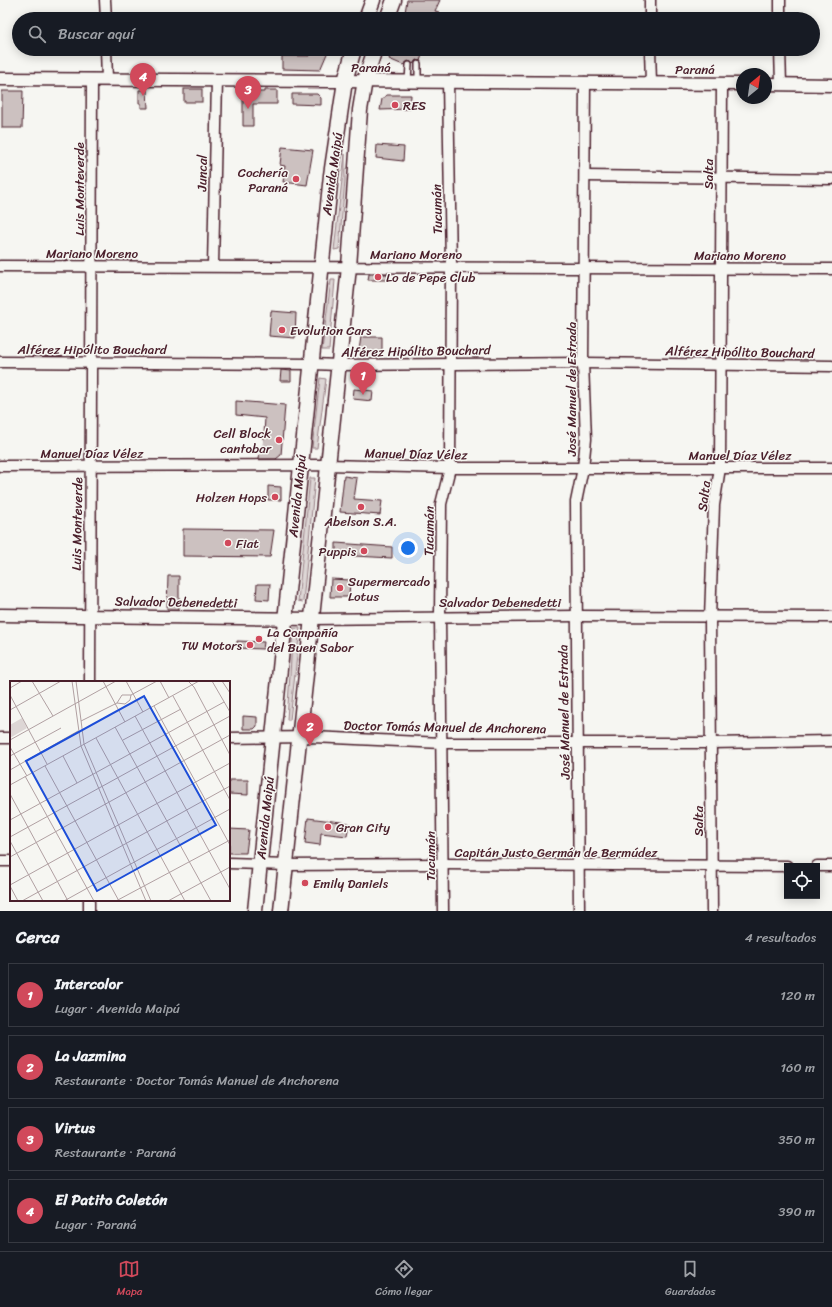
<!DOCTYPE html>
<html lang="es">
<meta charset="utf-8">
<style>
body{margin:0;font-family:Sriracha,sans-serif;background:#242831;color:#f1f3f6}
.controls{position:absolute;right:12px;bottom:12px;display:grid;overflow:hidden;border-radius:0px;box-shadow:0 2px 10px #0003}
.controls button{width:36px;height:36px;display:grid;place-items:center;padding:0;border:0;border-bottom:1px solid #363941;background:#171b24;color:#f1f3f6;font:20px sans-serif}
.compass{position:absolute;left:736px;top:68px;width:36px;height:36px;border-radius:50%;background:#171b24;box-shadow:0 2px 10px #0003;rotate:29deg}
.you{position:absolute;left:408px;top:548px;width:14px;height:14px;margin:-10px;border:3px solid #fff;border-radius:50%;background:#1a73e8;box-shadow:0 0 0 6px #1a73e833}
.badge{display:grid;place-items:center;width:26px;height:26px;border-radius:50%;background:#d1495b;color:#fff;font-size:13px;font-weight:700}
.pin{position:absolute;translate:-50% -33px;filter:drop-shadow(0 1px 2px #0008)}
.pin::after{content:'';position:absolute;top:21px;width:14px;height:12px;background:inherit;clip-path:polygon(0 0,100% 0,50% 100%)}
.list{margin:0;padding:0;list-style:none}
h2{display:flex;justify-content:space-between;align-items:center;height:52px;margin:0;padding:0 16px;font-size:17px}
h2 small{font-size:13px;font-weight:400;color:#9ea1a6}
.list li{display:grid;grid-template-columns:26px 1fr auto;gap:12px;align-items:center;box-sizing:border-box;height:64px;margin:0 8px 8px;padding:0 8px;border:1px solid #363941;border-radius:0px}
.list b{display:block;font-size:15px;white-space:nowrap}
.list p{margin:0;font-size:13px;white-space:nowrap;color:#9ea1a6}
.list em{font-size:13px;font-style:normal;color:#9ea1a6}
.icon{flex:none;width:22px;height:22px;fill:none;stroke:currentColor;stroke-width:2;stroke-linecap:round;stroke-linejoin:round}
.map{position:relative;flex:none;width:832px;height:911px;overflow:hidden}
.search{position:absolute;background:#171b24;box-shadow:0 2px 10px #0003;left:12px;right:12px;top:12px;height:44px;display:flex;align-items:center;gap:10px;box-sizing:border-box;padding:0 14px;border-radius:22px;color:#9ea1a6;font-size:15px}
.sheet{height:340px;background:#171b24}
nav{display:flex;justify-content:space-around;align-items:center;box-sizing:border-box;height:56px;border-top:1px solid #363941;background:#171b24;font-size:11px;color:#9ea1a6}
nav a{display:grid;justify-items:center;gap:2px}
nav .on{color:#d1495b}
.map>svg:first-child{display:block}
</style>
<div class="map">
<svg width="832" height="911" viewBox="0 0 832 911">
<rect width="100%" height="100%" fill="#f6f6f2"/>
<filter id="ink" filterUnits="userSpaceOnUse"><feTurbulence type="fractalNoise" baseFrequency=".025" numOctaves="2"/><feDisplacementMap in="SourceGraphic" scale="8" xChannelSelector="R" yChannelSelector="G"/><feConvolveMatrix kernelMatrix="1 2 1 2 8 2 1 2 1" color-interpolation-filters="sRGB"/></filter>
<g filter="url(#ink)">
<g fill="#ddd6d5" stroke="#947a80">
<polygon points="345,154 345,180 339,249 334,250"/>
<polygon points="331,280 335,280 329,350 322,350"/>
<polygon points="320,378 326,379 317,448 312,448"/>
<polygon points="310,478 315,478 303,602 298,601"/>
<polygon points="293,628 300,628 290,720 287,720"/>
</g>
<g fill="#ccc1c0" stroke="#4a1f2b">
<polygon points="407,0 440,0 435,11 439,12 437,19 404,19"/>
<polygon points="309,49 329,49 320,70 282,69 282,56 309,56"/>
<polygon points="392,49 424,49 420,61 416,60 413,64 411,62 408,61 403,65 389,59"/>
<rect x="184" y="89" width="18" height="13"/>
<polygon points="139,90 147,90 148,108 141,108 141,103 139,103"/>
<polygon points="265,90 277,90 277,104 253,104 253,126 243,126 243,92 265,92"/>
<polygon points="2,91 23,91 22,128 2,128"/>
<polygon points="292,94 317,94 321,98 321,105 292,104"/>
<polygon points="387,95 411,95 410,109 380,110 382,99"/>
<polygon points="377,145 404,147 403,161 376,158"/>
<polygon points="282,147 313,150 307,185 283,182 285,166 280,165"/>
<polygon points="369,274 388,274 388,280 368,280"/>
<polygon points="271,311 296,313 295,338 269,336"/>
<polygon points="361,337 382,337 382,353 361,353 359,350"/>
<polygon points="281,370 291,371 291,381 280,381"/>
<polygon points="354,389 373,391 372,401 353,399"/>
<polygon points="236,401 285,405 281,455 276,459 259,459 260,450 263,450 265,418 236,415"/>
<polygon points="344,476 357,478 354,499 382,501 380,515 340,512"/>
<polygon points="268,486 281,487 281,500 268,500"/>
<polygon points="183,529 274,530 270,557 183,556"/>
<polygon points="336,543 392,547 392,558 336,555"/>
<polygon points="168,576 179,576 179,609 167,609"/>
<polygon points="331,579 350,580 349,597 330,597"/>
<polygon points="257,584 270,584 269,600 256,599"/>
<polygon points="237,641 264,642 263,649 237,648"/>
<polygon points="243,716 257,717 257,726 254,729 243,729"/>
<polygon points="229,780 248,780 248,795 229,794"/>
<polygon points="308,818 349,823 347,836 321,833 320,845 305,843"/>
<polygon points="229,829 249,830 246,853 229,853"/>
</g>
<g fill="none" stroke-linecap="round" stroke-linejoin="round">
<g stroke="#4a1f2b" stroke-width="8">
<g id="service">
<polyline points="391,13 400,19"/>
<polyline points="418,80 418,64"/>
<polyline points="408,81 409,65"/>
</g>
</g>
<g stroke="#4a1f2b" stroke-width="13">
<g id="minor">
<polyline points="105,0 106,19"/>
<polyline points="650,0 650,19"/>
<polyline points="780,0 780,19"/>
<polyline points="106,49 107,79"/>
<polyline points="650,49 651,83"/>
<polyline points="780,49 781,84"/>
<polyline points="585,176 832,179"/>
<polyline points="0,266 832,269"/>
<polyline points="213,266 217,80"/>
<polyline points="0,362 313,364 338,365 583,363 832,366"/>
<polyline points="0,466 327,465 450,468 832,468"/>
<polyline points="312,619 576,616 832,617"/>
<polyline points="90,682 92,79"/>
<polyline points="0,738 11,738"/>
<polyline points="229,738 313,737 442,743 711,743 832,741"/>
<polyline points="0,861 11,861"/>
<polyline points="229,863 287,865 443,864 787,866"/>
<polyline points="817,866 832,866"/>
<polyline points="89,911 89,900"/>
<polyline points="443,911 440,616 441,504 450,468 451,267 448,81"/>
<polyline points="579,911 576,502 583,468 586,439 583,363 585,82"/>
<polyline points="712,911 710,618 714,505 720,468 722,84"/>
</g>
</g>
<g stroke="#4a1f2b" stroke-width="15">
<g id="tertiary">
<path d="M 0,79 C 247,80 495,82 742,84"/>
<polyline points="766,84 832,85"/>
<polyline points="0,615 312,619"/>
</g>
</g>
<g stroke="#4a1f2b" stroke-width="17">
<g id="secondary">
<polyline points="366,19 373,0"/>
<polyline points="387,19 394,0"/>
<polyline points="255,911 331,175 345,81 354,49"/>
<polyline points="281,911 349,267 360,110 365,80 375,49"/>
</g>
</g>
<use href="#service" stroke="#f6f6f2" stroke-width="5"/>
<use href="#minor" stroke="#f6f6f2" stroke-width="10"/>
<use href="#tertiary" stroke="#f6f6f2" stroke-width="12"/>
<use href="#secondary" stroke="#f6f6f2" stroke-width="14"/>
</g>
</g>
<g fill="#d1495b" stroke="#f6f6f2" stroke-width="1.5">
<circle cx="395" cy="105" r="4"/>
<circle cx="296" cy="179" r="4"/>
<circle cx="378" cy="277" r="4"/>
<circle cx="282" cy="330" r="4"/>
<circle cx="279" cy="440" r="4"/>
<circle cx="275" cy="497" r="4"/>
<circle cx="361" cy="507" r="4"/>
<circle cx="228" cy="543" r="4"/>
<circle cx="364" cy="551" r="4"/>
<circle cx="340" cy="588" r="4"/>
<circle cx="259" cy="639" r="4"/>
<circle cx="250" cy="645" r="4"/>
<circle cx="328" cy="827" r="4"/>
<circle cx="305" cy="883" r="4"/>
</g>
<g text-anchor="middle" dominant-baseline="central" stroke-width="3" stroke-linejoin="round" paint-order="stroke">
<g font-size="13" fill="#4a1f2b" stroke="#f6f6f2">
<text x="371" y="67">Paraná</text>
<text x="695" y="69">Paraná</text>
<text transform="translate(202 173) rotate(-89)">Juncal</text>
<text transform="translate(332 174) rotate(-82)">Avenida Maipú</text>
<text transform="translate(708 174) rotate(-90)">Salta</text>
<text transform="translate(79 189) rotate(-90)">Luis Monteverde</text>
<text transform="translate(437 209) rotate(-91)">Tucumán</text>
<text x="92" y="253">Mariano Moreno</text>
<text x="416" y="254">Mariano Moreno</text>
<text x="740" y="255">Mariano Moreno</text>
<text x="92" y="349">Alférez Hipólito Bouchard</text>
<text transform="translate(416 351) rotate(-1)">Alférez Hipólito Bouchard</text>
<text transform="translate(740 352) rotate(1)">Alférez Hipólito Bouchard</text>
<text transform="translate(571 389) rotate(-90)">José Manuel de Estrada</text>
<text x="92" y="453">Manuel Díaz Vélez</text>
<text transform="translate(416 454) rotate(1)">Manuel Díaz Vélez</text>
<text x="740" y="455">Manuel Díaz Vélez</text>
<text transform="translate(297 496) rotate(-84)">Avenida Maipú</text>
<text transform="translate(704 496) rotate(-83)">Salta</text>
<text transform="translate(77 524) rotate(-89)">Luis Monteverde</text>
<text transform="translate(429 531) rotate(-89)">Tucumán</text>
<text transform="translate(176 602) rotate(1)">Salvador Debenedetti</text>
<text x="500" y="602">Salvador Debenedetti</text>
<text transform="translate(564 712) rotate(-91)">José Manuel de Estrada</text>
<text transform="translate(445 727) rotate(1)">Doctor Tomás Manuel de Anchorena</text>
<text transform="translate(265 818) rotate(-84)">Avenida Maipú</text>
<text transform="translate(698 821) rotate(-90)">Salta</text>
<text x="556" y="852">Capitán Justo Germán de Bermúdez</text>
<text transform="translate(430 856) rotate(-90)">Tucumán</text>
</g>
<g font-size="13" fill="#4a1f2b" stroke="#f6f6f2" text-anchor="start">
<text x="403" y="105">RES</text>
<text x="288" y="172" text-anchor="end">Cochería<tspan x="288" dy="15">Paraná</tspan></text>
<text x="386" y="277">Lo de Pepe Club</text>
<text x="290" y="330">Evolution Cars</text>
<text x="271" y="433" text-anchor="end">Cell Block<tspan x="271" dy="15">cantobar</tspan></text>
<text x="267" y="497" text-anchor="end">Holzen Hops</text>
<text x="361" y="521" text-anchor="middle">Abelson S.A.</text>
<text x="236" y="543">Fiat</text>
<text x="356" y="551" text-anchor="end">Puppis</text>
<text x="348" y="581">Supermercado<tspan x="348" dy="15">Lotus</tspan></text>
<text x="267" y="632">La Compañía<tspan x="267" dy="15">del Buen Sabor</tspan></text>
<text x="242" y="645" text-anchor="end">TW Motors</text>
<text x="336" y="827">Gran City</text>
<text x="313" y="883">Emily Daniels</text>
</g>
</g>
<g transform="translate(10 681)">
<rect width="220" height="220" fill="#f6f6f2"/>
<path d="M 12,37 L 17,47 L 0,57 L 0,44 Z" fill="#ddd6d5"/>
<path fill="none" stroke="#b1a0a2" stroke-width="1" d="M 22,0 L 43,35M 62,0 L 71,65 L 136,220M 66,0 L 74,63 L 141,220M 93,0 L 115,41M 116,0 L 133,31M 150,0 L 159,17M 178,0 L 184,6 L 220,74M 202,0 L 220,31M 212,0 L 220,12M 0,7 L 12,0M 0,14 L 37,83M 163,15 L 220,119M 107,22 L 115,23 L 120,19 L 121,14M 144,25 L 220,164M 0,29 L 51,0M 125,35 L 220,208M 71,40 L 107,22 L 112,14 L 121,14 L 147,0M 105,46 L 201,220M 86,57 L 175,220M 0,59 L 106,0M 113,59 L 171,28M 0,66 L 17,95M 0,75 L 51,47M 53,75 L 67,102M 35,85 L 109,220M 0,89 L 68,50M 15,95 L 84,220M 0,104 L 189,0M 0,113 L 58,220M 0,139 L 214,21M 0,156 L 220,35M 0,160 L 33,220M 0,176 L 220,54M 0,204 L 220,82M 0,205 L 8,220M 12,220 L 220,105M 54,220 L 220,128M 106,220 L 220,159M 158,220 L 220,186"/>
<path fill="#1d4ed8" fill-opacity="0.15" stroke="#1d4ed8" stroke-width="2" d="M 134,15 L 206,144 L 87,210 L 16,80 Z"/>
<rect width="220" height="220" fill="none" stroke="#4a1f2b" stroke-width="2"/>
</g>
</svg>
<div class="controls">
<button><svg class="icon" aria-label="locate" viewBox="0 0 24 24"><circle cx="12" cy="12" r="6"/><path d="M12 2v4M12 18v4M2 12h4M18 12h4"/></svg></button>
</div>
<svg class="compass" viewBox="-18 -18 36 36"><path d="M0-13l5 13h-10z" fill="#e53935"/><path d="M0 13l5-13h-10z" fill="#9ea1a6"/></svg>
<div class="you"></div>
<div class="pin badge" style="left:363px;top:395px">1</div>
<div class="pin badge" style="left:310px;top:746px">2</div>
<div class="pin badge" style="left:248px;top:109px">3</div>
<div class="pin badge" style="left:143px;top:96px">4</div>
<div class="search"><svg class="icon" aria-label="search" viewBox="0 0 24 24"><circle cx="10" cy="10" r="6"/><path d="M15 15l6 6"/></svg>Buscar aquí</div>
</div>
<section class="sheet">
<h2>Cerca<small>4 resultados</small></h2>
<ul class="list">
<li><span class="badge">1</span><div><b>Intercolor</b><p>Lugar · Avenida Maipú</p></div><em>120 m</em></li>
<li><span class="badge">2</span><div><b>La Jazmina</b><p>Restaurante · Doctor Tomás Manuel de Anchorena</p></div><em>160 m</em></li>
<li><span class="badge">3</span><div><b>Virtus</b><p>Restaurante · Paraná</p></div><em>350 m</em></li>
<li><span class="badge">4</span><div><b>El Patito Coletón</b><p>Lugar · Paraná</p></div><em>390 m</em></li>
</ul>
</section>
<nav>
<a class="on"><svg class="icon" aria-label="map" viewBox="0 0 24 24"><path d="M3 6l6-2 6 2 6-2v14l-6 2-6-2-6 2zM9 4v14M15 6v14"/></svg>Mapa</a>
<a><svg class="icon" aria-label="directions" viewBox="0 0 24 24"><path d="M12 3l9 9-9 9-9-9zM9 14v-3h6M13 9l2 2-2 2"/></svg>Cómo llegar</a>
<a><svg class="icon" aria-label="saved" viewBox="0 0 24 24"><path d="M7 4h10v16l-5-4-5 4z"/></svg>Guardados</a>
</nav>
